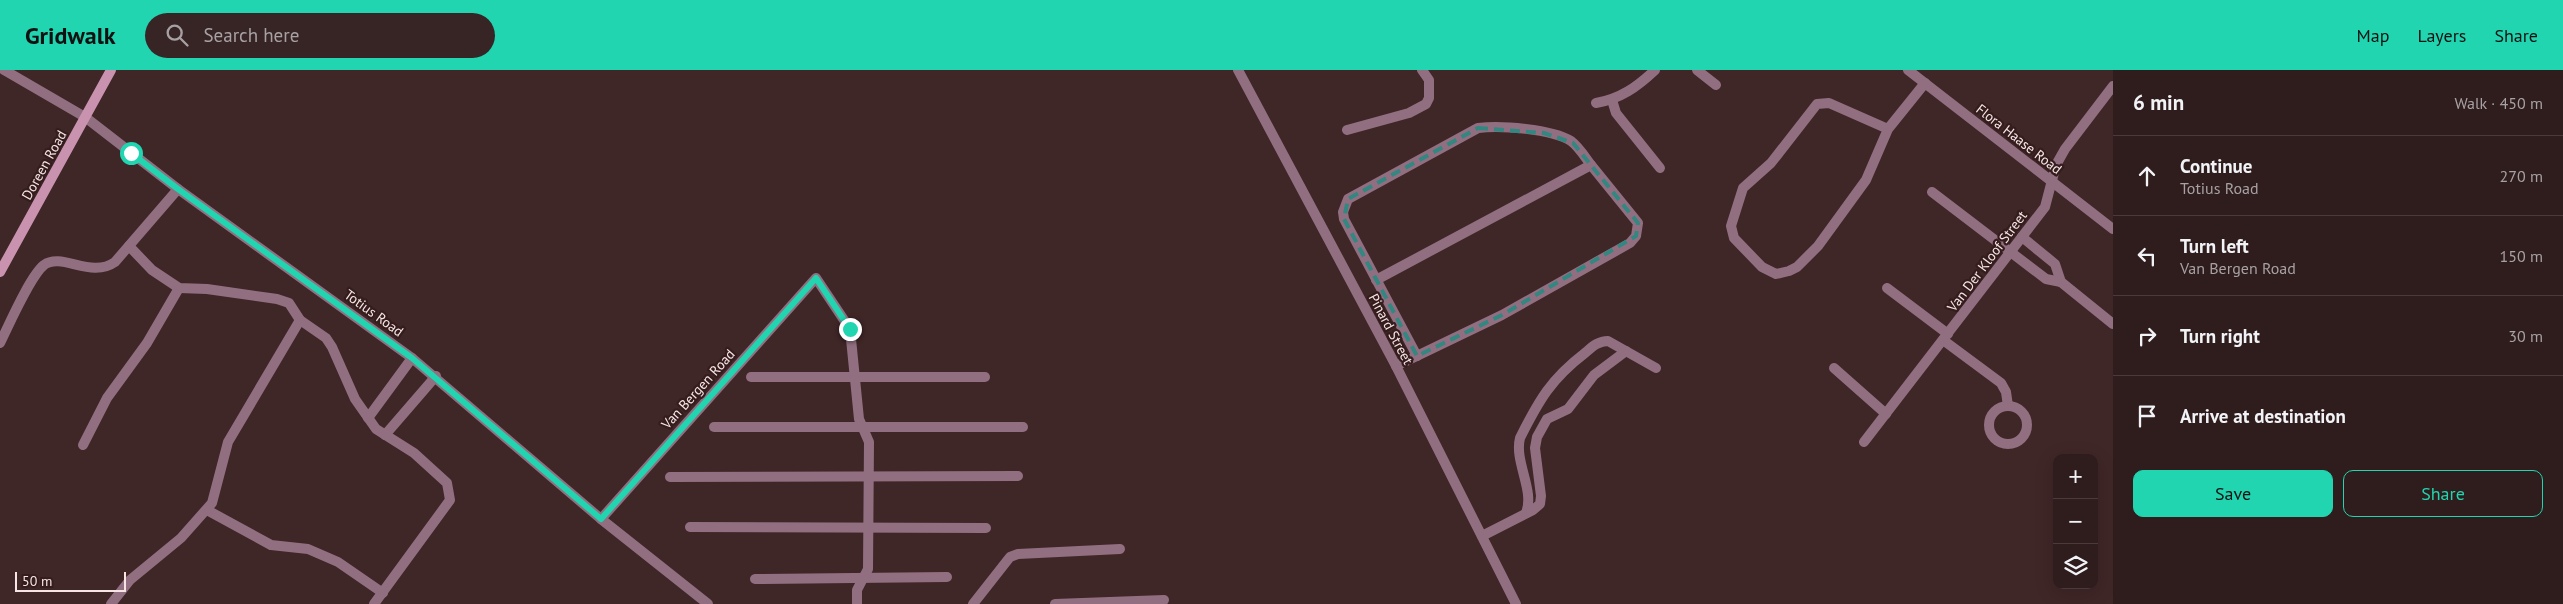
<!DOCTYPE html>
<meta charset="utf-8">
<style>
body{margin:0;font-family:"PT Sans",sans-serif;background:#372526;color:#f1f3f6}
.controls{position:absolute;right:15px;bottom:15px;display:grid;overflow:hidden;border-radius:10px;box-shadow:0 5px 20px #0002}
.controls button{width:45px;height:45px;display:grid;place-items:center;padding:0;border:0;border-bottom:1px solid #4a3a3b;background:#2f1c1d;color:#f1f3f6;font:25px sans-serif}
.scale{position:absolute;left:15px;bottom:12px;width:111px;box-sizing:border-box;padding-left:5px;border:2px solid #f7e5e5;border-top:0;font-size:14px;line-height:18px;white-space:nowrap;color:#f7e5e5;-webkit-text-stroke:4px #351c1d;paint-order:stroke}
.stop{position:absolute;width:15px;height:15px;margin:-11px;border:4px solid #20d5b0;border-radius:50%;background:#fff}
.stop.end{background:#20d5b0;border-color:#fff;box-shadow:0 1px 5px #0008}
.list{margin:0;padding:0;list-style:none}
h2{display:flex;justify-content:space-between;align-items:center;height:65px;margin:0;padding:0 20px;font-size:21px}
h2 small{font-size:16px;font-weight:400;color:#a7a1a4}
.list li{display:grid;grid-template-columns:32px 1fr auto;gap:15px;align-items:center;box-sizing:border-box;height:80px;padding:0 20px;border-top:1px solid #4a3a3b}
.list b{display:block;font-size:19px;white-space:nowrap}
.list p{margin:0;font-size:16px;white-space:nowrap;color:#a7a1a4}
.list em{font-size:16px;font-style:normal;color:#a7a1a4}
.actions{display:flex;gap:10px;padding:15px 20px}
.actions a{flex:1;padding:11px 0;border:1px solid #20d5b0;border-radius:10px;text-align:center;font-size:18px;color:#20d5b0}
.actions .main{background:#20d5b0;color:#111}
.icon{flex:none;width:28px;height:28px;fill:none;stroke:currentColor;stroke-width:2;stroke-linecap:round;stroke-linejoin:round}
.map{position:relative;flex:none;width:2113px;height:534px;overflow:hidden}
header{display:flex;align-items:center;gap:30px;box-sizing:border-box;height:70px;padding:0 25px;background:#20d5b0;color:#111}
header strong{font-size:24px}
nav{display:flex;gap:28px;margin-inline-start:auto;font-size:18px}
.search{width:350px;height:45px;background:#372526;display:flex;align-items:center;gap:12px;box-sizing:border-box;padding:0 18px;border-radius:28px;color:#a7a1a4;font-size:19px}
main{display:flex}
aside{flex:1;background:#2f1c1d}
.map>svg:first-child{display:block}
</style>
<header>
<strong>Gridwalk</strong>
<div class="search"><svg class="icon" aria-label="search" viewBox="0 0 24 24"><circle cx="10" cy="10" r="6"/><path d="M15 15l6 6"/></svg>Search here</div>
<nav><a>Map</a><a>Layers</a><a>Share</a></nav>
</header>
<main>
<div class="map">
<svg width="2113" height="534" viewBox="0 0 2113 534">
<rect width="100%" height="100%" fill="#3f2627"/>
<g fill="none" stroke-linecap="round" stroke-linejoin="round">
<g stroke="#916f81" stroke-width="10">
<polyline points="4,0 85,47 178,119 412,288 601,449 708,534"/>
<polyline points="1238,0 1396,296 1516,534"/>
<polyline points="1697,0 1716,15"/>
<polyline points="1908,0 2113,159"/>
<polyline points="1612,30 1616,43 1660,98"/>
<path d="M 1596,33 C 1620,29 1637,17 1655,0"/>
<polyline points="1888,59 1829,33 1817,34 1771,93 1743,118 1731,156 1734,168 1762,197 1776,204 1789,201 1797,197 1818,176 1866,110 1888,59 1925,13"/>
<polyline points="1347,60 1409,43 1426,34 1429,28 1429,10 1422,0"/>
<polyline points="1932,122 2046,209 2061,212"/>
<polyline points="2022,167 2055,194 2061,212 2113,254"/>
<polyline points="129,176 152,200 179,218 207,219 277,229 289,233 300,250 326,268 332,277 355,329 376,359 414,383 447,413 450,430 374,534"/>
<polyline points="1376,210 1591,95 1638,153 1636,166 1630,173 1502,245 1396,296"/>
<polyline points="1887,218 1948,264"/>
<polyline points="1943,270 2001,313 2006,322 2008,336"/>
<path d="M 0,273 C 9,255 30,206 44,195 C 62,182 91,209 115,192 L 178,119"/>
<path d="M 1417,286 L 1344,149 L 1343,142 L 1348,129 L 1478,58 C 1500,55 1552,59 1571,71 C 1579,77 1585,87 1591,95"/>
<polyline points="1834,298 1886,344"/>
<polyline points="751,307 985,307"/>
<circle cx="2008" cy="355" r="19"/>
<polyline points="368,348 412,288"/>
<polyline points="714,357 1023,357"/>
<polyline points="385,365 436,306"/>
<polyline points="1864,372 2045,137 2056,95 2065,79 2113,16"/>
<polyline points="83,375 107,328 147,273 179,218"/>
<polyline points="670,407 1018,406"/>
<polyline points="207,440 271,475 308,479 338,492 383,523"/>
<path d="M 1526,443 C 1535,420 1514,392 1520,368 C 1539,330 1551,309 1585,283 C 1592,277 1598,271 1608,271 L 1656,298"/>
<polyline points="601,449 816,208 850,259 859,349 869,372 868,499 857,520 857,534"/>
<polyline points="690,457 986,458"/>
<polyline points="1482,466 1533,440 1540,434 1541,426 1535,378 1537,367 1547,349 1568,339 1594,305 1626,281"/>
<polyline points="755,509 947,507"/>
<polyline points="111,534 130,510 181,468 212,433 228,372 300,250"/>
<polyline points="973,534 1010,487 1018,484 1120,479"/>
<polyline points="1055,534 1164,530"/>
</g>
<polyline stroke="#c993b0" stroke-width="10" points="0,202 111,0"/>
</g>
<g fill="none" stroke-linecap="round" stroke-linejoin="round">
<polyline stroke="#20d5b0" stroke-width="6" points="131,83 178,119 412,288 601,449 816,208 850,259"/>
</g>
<path fill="none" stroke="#328780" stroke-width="4" stroke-dasharray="10 6" stroke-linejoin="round" d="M 1478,58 L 1544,63 L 1573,73 L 1638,153 L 1636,166 L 1502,245 L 1417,286 L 1344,149 L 1348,129 Z"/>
<g text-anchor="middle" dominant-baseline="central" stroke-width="4.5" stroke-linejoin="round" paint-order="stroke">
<g font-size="14" fill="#f7e5e5" stroke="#351c1d">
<text transform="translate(2019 69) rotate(38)">Flora Haase Road</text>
<text transform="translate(44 95) rotate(-61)">Doreen Road</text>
<text transform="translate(1987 191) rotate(-53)">Van Der Kloof Street</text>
<text transform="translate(374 243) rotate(36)">Totius Road</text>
<text transform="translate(1391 259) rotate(62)">Pinard Street</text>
<text transform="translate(698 319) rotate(-48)">Van Bergen Road</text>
</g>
</g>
</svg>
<div class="controls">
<button>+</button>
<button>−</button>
<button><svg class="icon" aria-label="layers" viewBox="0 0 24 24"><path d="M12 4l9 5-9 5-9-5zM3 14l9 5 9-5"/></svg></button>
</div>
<div class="scale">50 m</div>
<div class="stop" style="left:131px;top:83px"></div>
<div class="stop end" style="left:850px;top:259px"></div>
</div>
<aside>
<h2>6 min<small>Walk · 450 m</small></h2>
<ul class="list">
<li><svg class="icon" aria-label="ahead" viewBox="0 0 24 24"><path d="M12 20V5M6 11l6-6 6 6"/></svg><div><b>Continue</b><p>Totius Road</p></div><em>270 m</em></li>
<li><svg class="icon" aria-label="left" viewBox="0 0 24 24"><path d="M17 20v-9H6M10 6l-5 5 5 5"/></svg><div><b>Turn left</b><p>Van Bergen Road</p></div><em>150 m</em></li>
<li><svg class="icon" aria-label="right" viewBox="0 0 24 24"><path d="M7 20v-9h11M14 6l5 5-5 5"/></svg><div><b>Turn right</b></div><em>30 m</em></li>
<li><svg class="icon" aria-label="arrive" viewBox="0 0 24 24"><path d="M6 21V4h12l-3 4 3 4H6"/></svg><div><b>Arrive at destination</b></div></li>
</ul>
<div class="actions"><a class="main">Save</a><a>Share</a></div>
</aside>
</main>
